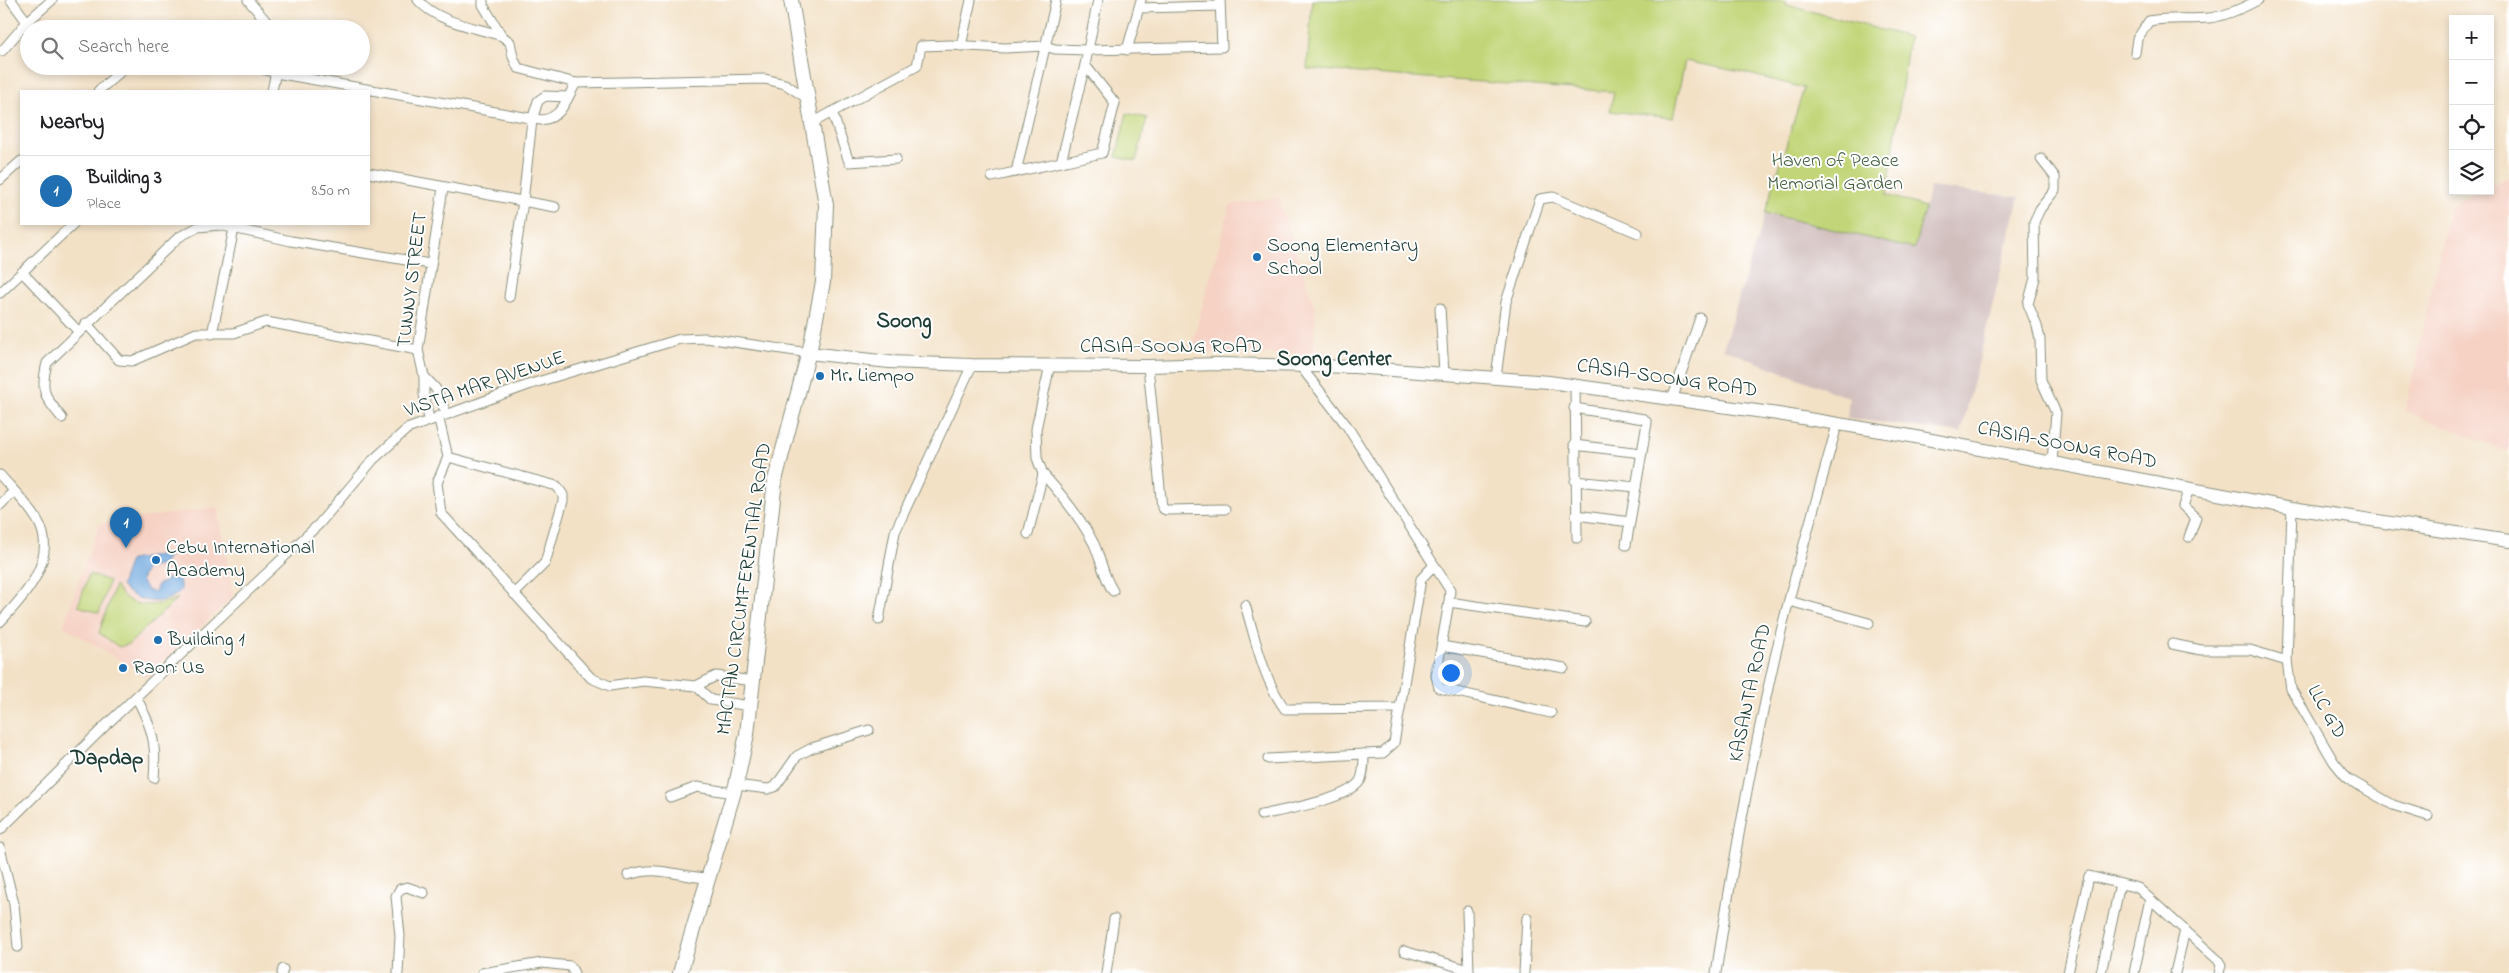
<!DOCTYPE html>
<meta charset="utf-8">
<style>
body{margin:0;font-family:"Indie Flower",sans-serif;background:#f6f6f6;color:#202124}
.controls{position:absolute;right:15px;top:15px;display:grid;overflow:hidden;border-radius:0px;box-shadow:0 2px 8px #0003}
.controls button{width:45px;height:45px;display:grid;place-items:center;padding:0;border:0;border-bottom:1px solid #e0e0e0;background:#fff;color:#202124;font:25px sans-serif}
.you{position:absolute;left:1450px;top:672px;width:18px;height:18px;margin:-12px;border:4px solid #fff;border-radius:50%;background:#1a73e8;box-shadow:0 0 0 8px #1a73e833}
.badge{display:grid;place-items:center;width:32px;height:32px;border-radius:50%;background:#1f6fb2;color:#fff;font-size:16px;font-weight:700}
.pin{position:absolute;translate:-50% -41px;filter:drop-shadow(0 1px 2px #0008)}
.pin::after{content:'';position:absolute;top:26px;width:18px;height:15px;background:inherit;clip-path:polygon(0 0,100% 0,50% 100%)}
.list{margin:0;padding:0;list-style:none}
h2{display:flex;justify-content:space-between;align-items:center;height:65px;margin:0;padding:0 20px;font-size:21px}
h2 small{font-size:16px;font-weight:400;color:#757577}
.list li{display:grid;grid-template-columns:32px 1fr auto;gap:15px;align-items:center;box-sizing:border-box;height:70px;padding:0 20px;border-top:1px solid #e0e0e0}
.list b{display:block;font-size:19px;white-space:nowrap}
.list p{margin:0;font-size:16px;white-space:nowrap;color:#757577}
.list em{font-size:16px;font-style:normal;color:#757577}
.icon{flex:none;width:28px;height:28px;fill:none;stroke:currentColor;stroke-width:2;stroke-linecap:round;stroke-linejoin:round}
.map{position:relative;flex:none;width:2509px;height:973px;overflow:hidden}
.search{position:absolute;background:#fff;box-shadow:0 2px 8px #0003;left:20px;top:20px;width:350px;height:55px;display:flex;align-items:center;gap:12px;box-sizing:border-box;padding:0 18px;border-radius:28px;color:#757577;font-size:19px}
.panel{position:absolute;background:#fff;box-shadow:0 2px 8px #0003;left:20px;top:90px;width:350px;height:135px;border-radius:0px}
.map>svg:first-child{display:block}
</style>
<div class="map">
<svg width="2509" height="973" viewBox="0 0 2509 973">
<rect width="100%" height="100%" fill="#fff"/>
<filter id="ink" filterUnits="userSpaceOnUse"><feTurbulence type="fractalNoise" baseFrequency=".02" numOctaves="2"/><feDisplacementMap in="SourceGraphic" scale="10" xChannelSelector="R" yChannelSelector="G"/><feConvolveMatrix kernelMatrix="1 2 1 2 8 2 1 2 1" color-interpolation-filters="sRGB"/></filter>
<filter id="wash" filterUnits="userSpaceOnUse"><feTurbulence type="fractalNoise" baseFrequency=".0096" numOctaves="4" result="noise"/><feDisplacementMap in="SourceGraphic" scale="20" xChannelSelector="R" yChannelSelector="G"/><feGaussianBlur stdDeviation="1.12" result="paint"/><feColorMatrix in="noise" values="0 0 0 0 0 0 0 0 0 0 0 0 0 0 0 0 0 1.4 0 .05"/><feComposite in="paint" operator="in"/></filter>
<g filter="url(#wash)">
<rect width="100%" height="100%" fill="#f3e1c6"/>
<g fill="#f6d2c4">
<polygon points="2509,176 2509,452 2405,411 2450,206 2479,191 2490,191 2490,186"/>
<polygon points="1278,197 1315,308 1314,355 1190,352 1230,205"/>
<polygon points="218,507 233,597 148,677 63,626 99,524"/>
</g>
<polygon fill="#d1bfbe" points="1930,187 2019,197 1961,433 1847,418 1849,398 1723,349 1765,213 1914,249"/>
<g fill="#c2d679" stroke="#708a56">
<polygon points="1312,0 1785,0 1787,5 1909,37 1887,195 1925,207 1914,249 1765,213 1804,88 1741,72 1685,61 1673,118 1610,111 1614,92 1307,69"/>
<polygon points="1127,113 1147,118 1136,161 1116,157"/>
<polygon points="89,574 109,581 99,613 78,606"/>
<path d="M 115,585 C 128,611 155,607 178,598 L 129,644 L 119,647 L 99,633 Z"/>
</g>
<path fill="#6fa7de" stroke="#477289" d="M 170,554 L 163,565 L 146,569 L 141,580 L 147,590 L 155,592 L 158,584 L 165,582 L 167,578 L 179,579 L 181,590 C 165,608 136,603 121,586 L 130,560 Z"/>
</g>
<g filter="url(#ink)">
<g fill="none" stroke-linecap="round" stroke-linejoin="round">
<g stroke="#898f7d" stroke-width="11">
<g id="street">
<polyline points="11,0 27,22"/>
<polyline points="248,0 273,29"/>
<path d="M 418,0 C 438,23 475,27 502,36 L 510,42 L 513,57 L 518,68 L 576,83 L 765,79 L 785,84 L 808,99"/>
<polyline points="483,0 483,5 502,36"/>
<polyline points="1139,8 1220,6"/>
<polyline points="961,46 971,0"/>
<polyline points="1127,50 1141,0"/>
<polyline points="2,51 27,22 52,0"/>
<path d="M 2135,53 L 2137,39 L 2149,21 C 2170,17 2189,20 2209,18 C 2226,16 2243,8 2258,0"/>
<path d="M 252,66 L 276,73 L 541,120 C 563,118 566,99 576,83"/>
<polyline points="98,91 127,66"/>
<polyline points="272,91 277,66"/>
<polyline points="832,112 849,162 896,159"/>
<polyline points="812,123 917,66 921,46 950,45 1005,48 1045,46 1055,49 1087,50 1222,47 1220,0"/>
<polyline points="2041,159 2055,177 2055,190 2040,209 2034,222 2035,278 2028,304 2037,326 2040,339 2041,380 2056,413 2052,462"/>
<polyline points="1061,162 1085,65"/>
<polyline points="1016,172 1056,0"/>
<polyline points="369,173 555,207"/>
<polyline points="992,177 1102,153 1115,103 1085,65 1098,0"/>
<polyline points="0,180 21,161"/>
<polyline points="22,272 78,331"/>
<polyline points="0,293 73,224"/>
<polyline points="509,297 523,201 532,120 538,101 545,96 568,97"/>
<polyline points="1440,308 1444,373"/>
<polyline points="86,323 119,360 132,361 196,333 234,333 266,322 418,350"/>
<polyline points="212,334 235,224"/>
<polyline points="1148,366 1162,508 1166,510 1225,509"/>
<polyline points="424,376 418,350 443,188"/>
<polyline points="1496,377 1506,302 1540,199 1553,197 1638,233"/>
<polyline points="1575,385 1577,538"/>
<polyline points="1672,400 1700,318"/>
<polyline points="1574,408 1644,419 1647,423 1626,545"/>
<polyline points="438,416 448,457 437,483 441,513 591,678 610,686 643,681 696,686 716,676 753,681"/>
<path d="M 62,418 C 44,396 40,391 47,363 L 179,237 L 198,227 L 219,225 L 291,241 L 430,264"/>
<polyline points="429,419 424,395 424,376 436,389 446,413"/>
<polyline points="1574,445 1642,453"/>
<polyline points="448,457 557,486 563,495 563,501 545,563 514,594"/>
<path d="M 1043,474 C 1062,495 1081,518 1094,544 C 1101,559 1103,576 1113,591"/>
<path d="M 0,475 C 13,490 30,506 39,523 C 58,560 23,598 0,622"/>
<polyline points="1575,481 1636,487"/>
<polyline points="0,505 14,491"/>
<polyline points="2292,508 2287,661 2291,689 2334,762 2348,779 2393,805 2428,816"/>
<polyline points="1576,515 1630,522"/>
<polyline points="1028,534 1043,474 1037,458 1036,429 1050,365"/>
<polyline points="2189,537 2196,518 2183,506 2189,489"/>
<polyline points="1434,565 1450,590 1449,602 1585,622"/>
<polyline points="1789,601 1869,623"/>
<polyline points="1449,602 1436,676 1439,688 1551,713"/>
<path d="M 1245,605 C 1256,640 1263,679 1285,709 L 1400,708 L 1421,579 L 1434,565 L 1347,426 L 1301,367"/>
<polyline points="879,620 895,532 972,365"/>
<polyline points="2172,644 2201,650 2250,650 2287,661"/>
<polyline points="1442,646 1564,668"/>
<polyline points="696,686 711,700 750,706"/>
<path d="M 136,697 C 152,726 157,745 154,778"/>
<polyline points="1268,759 1383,753 1394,743 1400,708"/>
<polyline points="736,785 768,789 775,787 797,756 812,748 869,730"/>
<polyline points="670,797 697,787 733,793"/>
<path d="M 1261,815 C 1283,810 1347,800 1360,781 C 1364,774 1364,763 1364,754"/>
<polyline points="0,830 105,726 319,524 373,460 407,429 531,384 680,339 706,338 809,353"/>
<polyline points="0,848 14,904 18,947"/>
<path d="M 628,875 C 661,865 675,876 707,878"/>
<polyline points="1467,911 1469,973"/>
<polyline points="1404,951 1469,970"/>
<polyline points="282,973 283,969"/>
<polyline points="398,973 400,936 396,896 400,889 407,887 424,893"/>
<polyline points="482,973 542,963 570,966 574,973"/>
<polyline points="1106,973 1114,919"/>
<polyline points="1524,973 1527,918"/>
<path d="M 1716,973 C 1734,856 1755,738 1783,623 C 1800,556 1819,491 1837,425"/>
<polyline points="2068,973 2089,876 2138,888 2218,960 2221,965 2219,973"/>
<polyline points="2101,973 2120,884"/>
<polyline points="2134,973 2150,899"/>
<polyline points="2175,973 2185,930"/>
</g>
</g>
<g stroke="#898f7d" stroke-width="14">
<polyline id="secondary" points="809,353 889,362 972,365 1148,366 1218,364 1354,367 1549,382 1778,414 1905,435 2292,508 2509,541"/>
</g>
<g stroke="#898f7d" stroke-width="16">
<polyline id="primary" points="680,973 736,785 747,734 775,480 811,344 823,282 826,205 791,0"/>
</g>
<use href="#street" stroke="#fff" stroke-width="9"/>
<use href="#secondary" stroke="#fff" stroke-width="12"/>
<use href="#primary" stroke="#fff" stroke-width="14"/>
</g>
</g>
<g fill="#1f6fb2" stroke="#fff" stroke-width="2">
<circle cx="1257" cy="257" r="5"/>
<circle cx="820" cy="376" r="5"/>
<circle cx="156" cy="560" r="5"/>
<circle cx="158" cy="640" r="5"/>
<circle cx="123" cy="668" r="5"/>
</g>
<g text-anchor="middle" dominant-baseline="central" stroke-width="4" stroke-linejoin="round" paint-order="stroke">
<g font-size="20" fill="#486345" stroke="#fff">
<text x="1835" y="161">Haven of Peace<tspan x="1835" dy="23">Memorial Garden</tspan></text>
</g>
<g font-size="20" fill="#1f3d34" stroke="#fff" text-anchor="start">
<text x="1267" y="246">Soong Elementary<tspan x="1267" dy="23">School</tspan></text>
<text x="830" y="376">Mr. Liempo</text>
<text x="166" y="548">Cebu International<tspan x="166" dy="23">Academy</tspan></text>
<text x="168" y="640">Building 1</text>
<text x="133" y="668">Raon: Us</text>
</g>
<g font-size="20" fill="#1f3d34" stroke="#fff">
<text transform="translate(413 280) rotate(-83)">TUNNY STREET</text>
<text x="1171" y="347">CASIA-SOONG ROAD</text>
<text transform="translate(1667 379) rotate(8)">CASIA-SOONG ROAD</text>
<text transform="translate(485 385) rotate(-19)">VISTA MAR AVENUE</text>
<text transform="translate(2067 446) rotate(11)">CASIA-SOONG ROAD</text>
<text transform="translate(745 589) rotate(-82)">MACTAN CIRCUMFERENTIAL ROAD</text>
<text transform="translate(1751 693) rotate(-78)">KASANTA ROAD</text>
<text transform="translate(2326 712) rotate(60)">LLC GD</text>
</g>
<g font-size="21" font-weight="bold" fill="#1f3d34" stroke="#fff">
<text x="904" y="322">Soong</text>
<text x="1334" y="360">Soong Center</text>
<text x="107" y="759">Dapdap</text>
</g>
</g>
</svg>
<div class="controls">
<button>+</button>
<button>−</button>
<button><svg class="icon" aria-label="locate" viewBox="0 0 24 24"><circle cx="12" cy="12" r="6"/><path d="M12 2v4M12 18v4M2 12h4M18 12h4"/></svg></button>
<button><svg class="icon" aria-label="layers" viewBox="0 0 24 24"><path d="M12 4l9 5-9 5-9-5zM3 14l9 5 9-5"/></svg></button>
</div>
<div class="you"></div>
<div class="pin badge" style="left:126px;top:548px">1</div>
<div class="search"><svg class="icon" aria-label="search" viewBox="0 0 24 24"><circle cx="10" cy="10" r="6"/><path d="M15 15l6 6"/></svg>Search here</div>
<section class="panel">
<h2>Nearby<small></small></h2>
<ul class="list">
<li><span class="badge">1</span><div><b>Building 3</b><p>Place</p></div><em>850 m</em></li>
</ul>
</section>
</div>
